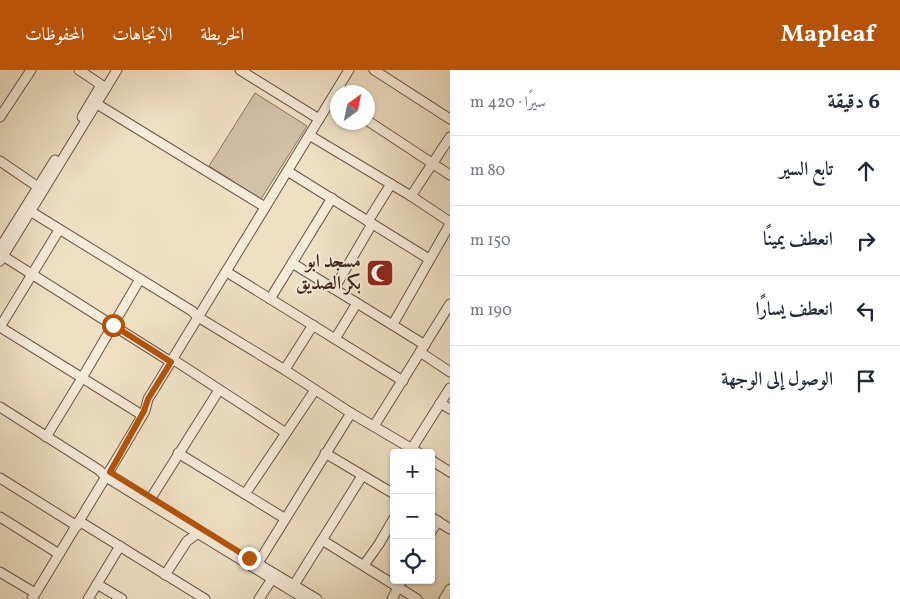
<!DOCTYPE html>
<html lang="ar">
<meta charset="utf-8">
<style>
body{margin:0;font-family:Vollkorn,Amiri,serif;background:#f2f2f3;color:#1f2937;direction:rtl}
.controls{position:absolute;right:15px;bottom:15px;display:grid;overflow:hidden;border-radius:5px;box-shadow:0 1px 4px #0004}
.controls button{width:45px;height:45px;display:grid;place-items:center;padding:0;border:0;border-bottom:1px solid #e0e1e3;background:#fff;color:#1f2937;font:25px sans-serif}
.compass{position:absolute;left:330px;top:15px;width:45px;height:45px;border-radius:50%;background:#fff;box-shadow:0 1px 4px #0004;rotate:33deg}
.stop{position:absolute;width:15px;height:15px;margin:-11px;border:4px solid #b45309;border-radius:50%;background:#fff}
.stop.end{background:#b45309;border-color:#fff;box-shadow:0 1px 5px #0008}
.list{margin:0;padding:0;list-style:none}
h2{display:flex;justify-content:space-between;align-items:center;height:65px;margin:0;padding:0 20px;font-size:21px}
h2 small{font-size:16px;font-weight:400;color:#747a83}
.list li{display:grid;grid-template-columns:32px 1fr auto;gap:15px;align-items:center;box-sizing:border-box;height:70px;padding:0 20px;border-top:1px solid #e0e1e3}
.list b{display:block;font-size:19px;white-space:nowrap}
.list em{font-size:16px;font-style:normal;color:#747a83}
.icon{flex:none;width:28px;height:28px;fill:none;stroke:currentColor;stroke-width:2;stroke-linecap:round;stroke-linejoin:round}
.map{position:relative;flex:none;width:450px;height:529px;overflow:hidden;direction:ltr}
header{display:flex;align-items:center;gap:30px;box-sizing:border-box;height:70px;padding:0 25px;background:#b45309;color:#fff}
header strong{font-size:24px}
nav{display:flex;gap:28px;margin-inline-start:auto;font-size:18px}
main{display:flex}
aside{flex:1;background:#fff}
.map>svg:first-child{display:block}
</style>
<header>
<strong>Mapleaf</strong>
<nav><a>الخريطة</a><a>الاتجاهات</a><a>المحفوظات</a></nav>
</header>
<main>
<aside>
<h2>6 دقيقة<small>سيرًا · 420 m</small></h2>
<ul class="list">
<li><svg class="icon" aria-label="ahead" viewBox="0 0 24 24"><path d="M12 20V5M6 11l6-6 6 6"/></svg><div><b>تابع السير</b></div><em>80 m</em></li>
<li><svg class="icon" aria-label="right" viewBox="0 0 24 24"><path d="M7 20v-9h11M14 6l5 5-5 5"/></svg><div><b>انعطف يمينًا</b></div><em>150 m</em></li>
<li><svg class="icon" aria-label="left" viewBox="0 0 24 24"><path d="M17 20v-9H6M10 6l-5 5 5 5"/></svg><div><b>انعطف يسارًا</b></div><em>190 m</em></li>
<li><svg class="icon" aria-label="arrive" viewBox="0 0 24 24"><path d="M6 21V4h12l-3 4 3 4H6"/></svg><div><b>الوصول إلى الوجهة</b></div></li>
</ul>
</aside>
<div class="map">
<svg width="450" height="529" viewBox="0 0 450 529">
<rect width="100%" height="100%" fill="#efe0c4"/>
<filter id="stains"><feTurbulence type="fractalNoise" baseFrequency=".004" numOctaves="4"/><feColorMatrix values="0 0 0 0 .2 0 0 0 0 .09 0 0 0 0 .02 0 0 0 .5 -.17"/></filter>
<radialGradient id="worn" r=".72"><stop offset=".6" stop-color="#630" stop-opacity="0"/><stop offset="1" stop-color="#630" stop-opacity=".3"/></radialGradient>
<polygon fill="#d2c0a7" stroke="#8a7361" points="255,23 307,56 261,129 209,96"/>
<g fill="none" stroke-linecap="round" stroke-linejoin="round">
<g stroke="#6d5445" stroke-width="11">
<g id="minor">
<polyline points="79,0 106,18"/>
<polyline points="240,0 319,49"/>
<polyline points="374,0 450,49"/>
<polyline points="97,34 265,137"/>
<polyline points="0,47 31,0"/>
<polyline points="82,47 101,15"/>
<polyline points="368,51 450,105"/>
<polyline points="314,68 411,126 450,152"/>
<polyline points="0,91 38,117"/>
<polyline points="292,104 429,189"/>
<polyline points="411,126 450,67"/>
<polyline points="30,141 192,241 198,247 285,300 351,343 419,383"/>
<polyline points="368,151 391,114"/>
<polyline points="59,160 0,257 142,345"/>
<polyline points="0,178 55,90"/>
<polyline points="3,186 171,292"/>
<polyline points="0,191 117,0"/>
<polyline points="292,193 425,275"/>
<polyline points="230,204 403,311"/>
<polyline points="334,219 372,154"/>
<polyline points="270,229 332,128"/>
<polyline points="393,254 450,154"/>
<polyline points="335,269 357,233"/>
<polyline points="420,282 450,302"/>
<polyline points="177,292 286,363"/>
<polyline points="287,296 313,255"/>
<polyline points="440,333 450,339"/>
<polyline points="0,337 99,400 106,407 305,529"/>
<polyline points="374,356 450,234"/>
<polyline points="46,367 82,308 140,209"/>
<polyline points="414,375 450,318"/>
<polyline points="178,383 284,448"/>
<polyline points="325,383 394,424"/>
<polyline points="431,390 450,402"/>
<polyline points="0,408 77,456"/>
<polyline points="245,424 315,320"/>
<polyline points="151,428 219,320"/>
<polyline points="0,447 59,484"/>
<polyline points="431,447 450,459"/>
<polyline points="79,451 205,529"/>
<polyline points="431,462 438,451"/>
<polyline points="322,470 417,529"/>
<polyline points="258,493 351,343"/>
<polyline points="260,495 317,529"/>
<polyline points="364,495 379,474 394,448"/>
<polyline points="0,502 35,523"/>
<polyline points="165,505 187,471 197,464"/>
<polyline points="97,514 122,529"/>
<polyline points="294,515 362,406"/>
<polyline points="32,529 125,375 145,341 148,329 153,321 349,0"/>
<polyline points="88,529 120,476"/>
<polyline points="259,529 272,509"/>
<polyline points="392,529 402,510"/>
<polyline points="444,529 450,519"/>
</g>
</g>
<use href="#minor" stroke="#f5ebd9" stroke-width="9"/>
</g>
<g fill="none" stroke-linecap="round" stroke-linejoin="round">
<polyline stroke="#b45309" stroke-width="6" points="113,255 171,292 153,321 148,329 144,341 110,402 249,488"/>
</g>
<defs>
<g id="mosque-square" transform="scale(1.4375)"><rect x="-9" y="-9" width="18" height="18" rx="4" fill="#8f2418" stroke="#f5ebd9"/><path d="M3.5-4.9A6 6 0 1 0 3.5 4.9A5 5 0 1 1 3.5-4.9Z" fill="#fff"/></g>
</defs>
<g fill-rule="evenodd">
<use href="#mosque-square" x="380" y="203"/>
</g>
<g text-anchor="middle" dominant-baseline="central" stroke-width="4" stroke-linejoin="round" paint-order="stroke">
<g font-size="19" font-weight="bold" fill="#42261b" stroke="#f5ebd9" text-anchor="end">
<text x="361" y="192">مسجد ابو<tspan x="361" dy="22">بكر الصديق</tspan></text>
</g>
</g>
<rect width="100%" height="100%" filter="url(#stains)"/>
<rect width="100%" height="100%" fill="url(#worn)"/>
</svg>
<div class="controls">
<button>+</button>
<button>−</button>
<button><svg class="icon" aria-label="locate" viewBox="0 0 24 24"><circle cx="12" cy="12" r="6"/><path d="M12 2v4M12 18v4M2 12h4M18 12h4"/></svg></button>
</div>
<svg class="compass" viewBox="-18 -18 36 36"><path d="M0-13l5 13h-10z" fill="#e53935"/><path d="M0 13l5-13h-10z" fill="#747a83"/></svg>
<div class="stop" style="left:113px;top:255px"></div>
<div class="stop end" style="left:249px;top:488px"></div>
</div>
</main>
